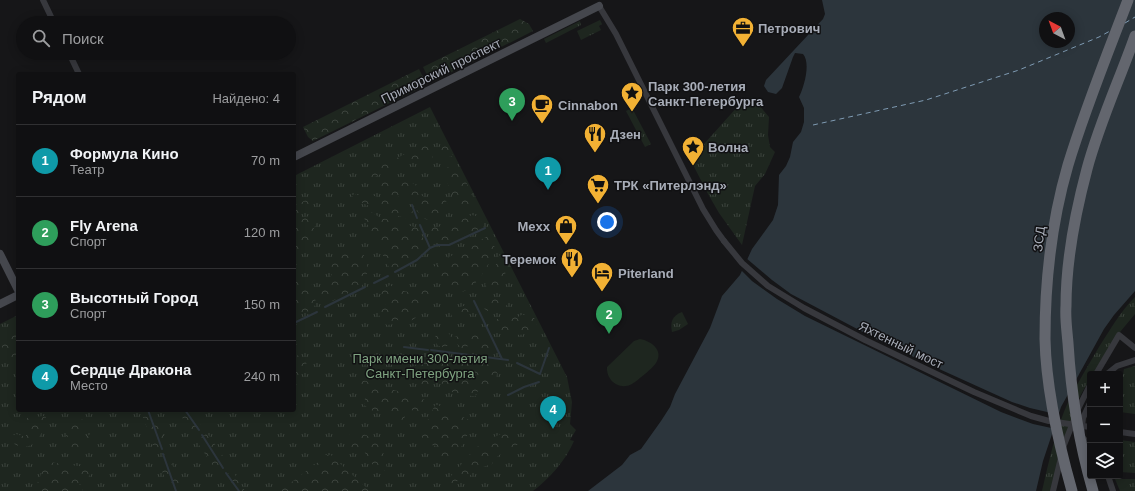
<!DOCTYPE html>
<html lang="ru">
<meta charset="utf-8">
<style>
body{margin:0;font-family:Helvetica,sans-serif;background:#1e1e20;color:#f1f3f6}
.controls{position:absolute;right:12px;bottom:12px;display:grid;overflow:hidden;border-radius:4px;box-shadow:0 2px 10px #0003}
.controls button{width:36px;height:36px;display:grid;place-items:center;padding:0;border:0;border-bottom:1px solid #303032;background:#101012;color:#f1f3f6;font:20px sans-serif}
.compass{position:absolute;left:1039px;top:12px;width:36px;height:36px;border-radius:50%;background:#101012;box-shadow:0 2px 10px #0003;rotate:319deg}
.you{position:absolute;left:607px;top:222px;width:14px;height:14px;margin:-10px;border:3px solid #fff;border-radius:50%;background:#1a73e8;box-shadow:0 0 0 6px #1a73e833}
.badge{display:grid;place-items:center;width:26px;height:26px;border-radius:50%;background:#0f766e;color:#fff;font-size:13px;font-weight:700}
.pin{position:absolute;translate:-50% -33px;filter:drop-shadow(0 1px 2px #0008)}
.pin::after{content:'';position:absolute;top:21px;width:14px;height:12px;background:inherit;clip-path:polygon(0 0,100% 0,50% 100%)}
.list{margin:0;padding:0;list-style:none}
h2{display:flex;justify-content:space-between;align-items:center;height:52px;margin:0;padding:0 16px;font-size:17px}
h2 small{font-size:13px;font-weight:400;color:#9c9d9f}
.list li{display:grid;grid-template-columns:26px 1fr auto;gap:12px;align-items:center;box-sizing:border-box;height:72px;padding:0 16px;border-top:1px solid #303032}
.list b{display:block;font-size:15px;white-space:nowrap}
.list p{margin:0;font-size:13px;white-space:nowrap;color:#9c9d9f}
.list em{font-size:13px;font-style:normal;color:#9c9d9f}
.icon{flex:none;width:22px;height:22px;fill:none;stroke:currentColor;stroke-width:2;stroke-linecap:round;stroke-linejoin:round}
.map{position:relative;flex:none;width:1135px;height:491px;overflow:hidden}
.search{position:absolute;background:#101012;box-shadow:0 2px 10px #0003;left:16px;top:16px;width:280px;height:44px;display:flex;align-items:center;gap:10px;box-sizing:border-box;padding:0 14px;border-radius:22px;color:#9c9d9f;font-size:15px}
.panel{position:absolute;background:#101012;box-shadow:0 2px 10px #0003;left:16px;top:72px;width:280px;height:340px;border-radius:4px}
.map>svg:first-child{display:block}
</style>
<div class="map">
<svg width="1135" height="491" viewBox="0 0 1135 491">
<defs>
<pattern id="grass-tufts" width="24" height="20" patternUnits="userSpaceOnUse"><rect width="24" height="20" fill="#1e261f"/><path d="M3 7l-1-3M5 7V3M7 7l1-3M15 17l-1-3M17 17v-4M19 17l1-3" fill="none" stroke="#3c433d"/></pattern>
<pattern id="forest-crowns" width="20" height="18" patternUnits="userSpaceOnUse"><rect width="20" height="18" fill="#1e261f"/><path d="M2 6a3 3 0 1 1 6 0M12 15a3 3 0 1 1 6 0" fill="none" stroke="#3c433d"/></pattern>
</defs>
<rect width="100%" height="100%" fill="#161618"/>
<g fill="url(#grass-tufts)">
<polygon points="600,20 602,24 599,26 601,30 581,40 577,31"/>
<polygon points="580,21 581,25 546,43 544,39"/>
<polygon points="752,97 769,117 768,135 770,147 775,152 765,174 755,186 742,245 719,213 708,194 688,155 695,148 704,144 739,105"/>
<path d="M 430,107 L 567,377 L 572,402 L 570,424 L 576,430 L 570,440 L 574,441 C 566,460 549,479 533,491 L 0,491 L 0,324 L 18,315 L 18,410 L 294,410 L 294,176 Z"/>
<polygon points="632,108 651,144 645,147 626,111"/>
<path d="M 1135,297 L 1135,314 L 1115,338 L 1093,374 L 1090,374 C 1090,383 1082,390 1079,399 C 1066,429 1059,460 1051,491 L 1042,491 C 1049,461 1056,428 1069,400 C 1078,382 1089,364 1099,347 C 1110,330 1120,312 1135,297 Z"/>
<path d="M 682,312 L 688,324 L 679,330 L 672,332 C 670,322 672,316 682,312 Z"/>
<polygon points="1135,366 1135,414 1120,412 1120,392 1124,369"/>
<polygon points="1120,440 1135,442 1135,473 1120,472"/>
<polygon points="1115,479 1135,479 1135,491 1120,491"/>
</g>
<g fill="url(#forest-crowns)">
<polygon points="520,19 529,24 533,31 434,81 427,75 423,67"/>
<polygon points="419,69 423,77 424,86 313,141 308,137 303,127"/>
<polygon points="439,135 441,135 444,137 453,156 444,158 442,156"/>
<polygon points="423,145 430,148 433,157 431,158 408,161 370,179 367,175 369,172"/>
<polygon points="455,165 459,167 476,203 463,210 457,207 444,174 446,168"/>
<path d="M 394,177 L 415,184 L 420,194 L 430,202 L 441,197 L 446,201 L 449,208 L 447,214 C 440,217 433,221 425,219 C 418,216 416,206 410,202 C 400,195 389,197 378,188 C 381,180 386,178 394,177 Z"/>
<path d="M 357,194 L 369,194 L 388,201 L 396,206 L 408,207 L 412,209 L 414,218 L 408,219 C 394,214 361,206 352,196 L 352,195 Z"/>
<polygon points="312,197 314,198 316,202 294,216 294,206"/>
<polygon points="360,208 368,210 379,217 418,228 426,243 426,248 394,270 390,269 360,210"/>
<path d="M 472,215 L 476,216 L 484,225 L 483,227 L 451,243 L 437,242 L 429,229 L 429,226 C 442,230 460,220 472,215 Z"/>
<polygon points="313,216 318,220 313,230 306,252 303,254 294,250 294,224 304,217"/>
<path d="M 488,236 L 496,249 L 496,251 C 487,264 478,289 461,292 L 441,283 L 429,270 L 449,257 Z"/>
<path d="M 358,250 C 371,257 369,277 361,287 L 324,305 L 322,305 L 318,292 L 321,287 L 328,281 L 332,274 L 331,262 L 346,252 Z"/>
<polygon points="501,254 508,267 505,273 508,278 505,285 488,290 485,284 488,281 491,271 495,268 498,257"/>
<path d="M 296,281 L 306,281 L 311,284 C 319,306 318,311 294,315 L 294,306 L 296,303 L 294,300 L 294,282 Z"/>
<path d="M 390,285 C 397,290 410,294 419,291 C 425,289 428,287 435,288 L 438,291 L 437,293 C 425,300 420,301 419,315 C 408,325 407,320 395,320 L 394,324 L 387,325 L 382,321 L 377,311 L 387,303 L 381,294 L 381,291 Z"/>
<path d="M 497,298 L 503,298 L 506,299 L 508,303 L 506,306 L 502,306 L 498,304 C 493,306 492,309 487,311 L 481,306 L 480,304 L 484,301 Z"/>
<polygon points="467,305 472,307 472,311 461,317 452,317 451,314 460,307"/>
<path d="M 510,314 L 518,317 L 521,315 L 533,315 L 537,325 L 536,329 C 531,330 529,331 524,334 C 519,336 503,334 498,332 L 498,329 L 495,327 L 497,319 L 500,319 Z"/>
<polygon points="18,330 18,368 7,356 1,345 2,339"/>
<circle cx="443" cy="339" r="8"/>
<path d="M 478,331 C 480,331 483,331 484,332 C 490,336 492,349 489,354 L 485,353 L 479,348 L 474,351 L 471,348 L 468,346 L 460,350 L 460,347 L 455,341 L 454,337 L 459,336 L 459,338 L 463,338 L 465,335 Z"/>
<polygon points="294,354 308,360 294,389"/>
<path d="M 441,355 L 443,359 L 459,359 L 492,364 L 496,367 L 497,371 L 496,383 L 493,389 L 484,395 L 481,391 L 475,392 L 476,396 C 473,397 458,394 454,393 C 450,391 447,388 442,386 L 441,381 L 435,380 L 433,384 L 428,386 L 420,384 L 414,378 L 404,376 L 400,379 L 394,374 L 404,371 L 410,367 L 422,364 L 436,356 Z"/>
<polygon points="363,380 425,400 427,404 422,412 418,412 408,409 404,419 402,420 376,413 364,405 365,399 364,394 360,392 360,382"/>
<path d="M 435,405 L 438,405 L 469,420 L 472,426 L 458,453 L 446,464 C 438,463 435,462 435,455 L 439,452 L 442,448 L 425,443 L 423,441 L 421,434 Z"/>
<polygon points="177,410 192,410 203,428 192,432"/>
<polygon points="153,415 156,417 167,444 167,447 156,450 153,446 143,417"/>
<path d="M 44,416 L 46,417 C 44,431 36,451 19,446 C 14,445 12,442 11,437 L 16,434 L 26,437 L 26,430 L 22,423 L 27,418 Z"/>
<path d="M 77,419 C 84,419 87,421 91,426 L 66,437 C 67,429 70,424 77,419 Z"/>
<path d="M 95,432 C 96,447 81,455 69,445 Z"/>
<path d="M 359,432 C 383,442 381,443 387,468 L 384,471 C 375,470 367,459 364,450 L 361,449 L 354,453 L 351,448 L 349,433 Z"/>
<path d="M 506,432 C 512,434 520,434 520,443 C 510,450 497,453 492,464 L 474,470 L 469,477 L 455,482 L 452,488 L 441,487 L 441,482 L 449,478 L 477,447 L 487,440 Z"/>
<polygon points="207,434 210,437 229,465 217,472 195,439"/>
<polygon points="326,455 331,455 335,459 370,491 280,491 317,463"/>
<polygon points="169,456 180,485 180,489 175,491 170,490 159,464 159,460"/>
<polygon points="49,462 93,468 88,478 83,477 79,481 79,484 83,488 82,491 34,491 45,465"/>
<polygon points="231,471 234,473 245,491 229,491 221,479"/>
</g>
<path fill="#1e261f" d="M 640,339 C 652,341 664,351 656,363 C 653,368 637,381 632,384 C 619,391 606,380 607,367 L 634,341 Z"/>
<path fill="#2c353c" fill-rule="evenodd" d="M 822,0 L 1135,0 L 1135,291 L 1114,315 L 1104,329 L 1061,407 L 1043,461 L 1036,491 L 588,491 L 622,465 L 630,455 L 641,449 L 661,421 L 670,407 L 675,394 L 710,328 L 722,296 L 740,275 L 752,249 L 773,220 L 778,205 L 779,175 L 786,166 L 790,157 L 793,142 L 801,132 L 804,122 L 804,108 L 799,97 C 804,87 811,63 803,54 L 795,53 L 793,57 L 782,88 L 776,94 L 768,92 L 764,86 L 766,80 L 823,19 L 825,14 ZM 1045,18 L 1069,18 L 1069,42 L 1045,42 Z"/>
<polygon fill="#161618" points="746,258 772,280 791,294 878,340 937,368 1012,402 1030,408 1060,415 1056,429 1033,424 1001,412 805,316 777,299 752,281 740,269"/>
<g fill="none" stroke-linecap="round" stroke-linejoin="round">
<g stroke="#2c353c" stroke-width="2">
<polyline points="412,205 417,218"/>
<polyline points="420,225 430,248"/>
<polyline points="395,272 417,260 430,248 437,245 449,245 485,228"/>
<polyline points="374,283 388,276"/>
<polyline points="474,301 502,359"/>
<polyline points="325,307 365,287"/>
<polyline points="294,323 317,312"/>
<polyline points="404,347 428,350"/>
<polyline points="431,350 508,360"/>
<polyline points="517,363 540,374 549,348"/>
<polyline points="508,395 524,387 539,382"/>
<polyline points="148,410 162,449"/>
<polyline points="185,410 199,430"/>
<polyline points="202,435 223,468"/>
<polyline points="163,454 176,491"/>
<polyline points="226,473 239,491"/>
</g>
<g stroke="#7f9bb3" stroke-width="1" stroke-dasharray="5 4" stroke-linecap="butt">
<polyline points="1125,23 1135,17"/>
<polyline points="813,125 926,100 1019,70 1099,37 1110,31"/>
</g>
<g stroke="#37383d" stroke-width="6">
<polyline points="43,0 54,23"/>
<polyline points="599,6 616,34 703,209 716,230 724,241"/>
<polyline points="69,53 79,74"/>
<polyline points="1096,374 1119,335 1135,348"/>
<polyline points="1107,374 1117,366 1135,360"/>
<polyline points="1090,403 1083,418 1081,436 1090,445"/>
<polyline points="1077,411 1090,385"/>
<polyline points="1120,432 1135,434"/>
<polyline points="1108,476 1113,491"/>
<polyline points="1053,491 1064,445 1074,420"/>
</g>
<g stroke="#45474d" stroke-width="8">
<polyline points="294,157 599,6"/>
<polyline points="0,254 18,290"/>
<polyline points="0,304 18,295"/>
</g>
<polyline stroke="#37383d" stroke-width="6" points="724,241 742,263 768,286 804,308 865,340 974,392 1031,416 1049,421 1090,427"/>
<g stroke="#63666e" stroke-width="11">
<path d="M 1072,491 C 1059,445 1046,387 1045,339 C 1045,282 1052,220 1068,165 C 1085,109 1107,55 1128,0"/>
<path d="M 1093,491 C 1079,443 1071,393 1068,343 C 1067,331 1065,318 1066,306 C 1066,260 1075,214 1087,169 C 1099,124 1119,81 1135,36"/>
</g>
</g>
<defs>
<g id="office-pin" transform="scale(1.15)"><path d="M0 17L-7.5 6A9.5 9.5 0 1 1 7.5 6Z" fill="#f2b134" stroke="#111113"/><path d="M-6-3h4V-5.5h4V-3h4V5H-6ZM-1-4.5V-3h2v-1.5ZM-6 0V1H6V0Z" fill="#111"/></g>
<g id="sight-pin" transform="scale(1.15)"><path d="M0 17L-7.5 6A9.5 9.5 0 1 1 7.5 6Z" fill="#f2b134" stroke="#111113"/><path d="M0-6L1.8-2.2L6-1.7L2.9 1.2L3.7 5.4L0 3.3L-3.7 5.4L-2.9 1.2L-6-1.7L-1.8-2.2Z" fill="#111"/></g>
<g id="cafe-pin" transform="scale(1.15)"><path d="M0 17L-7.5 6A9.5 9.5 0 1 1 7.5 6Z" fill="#f2b134" stroke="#111113"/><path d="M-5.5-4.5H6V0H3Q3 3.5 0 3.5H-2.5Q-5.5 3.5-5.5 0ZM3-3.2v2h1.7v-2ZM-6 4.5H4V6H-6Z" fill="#111"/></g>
<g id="restaurant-pin" transform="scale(1.15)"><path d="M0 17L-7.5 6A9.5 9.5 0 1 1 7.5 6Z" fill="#f2b134" stroke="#111113"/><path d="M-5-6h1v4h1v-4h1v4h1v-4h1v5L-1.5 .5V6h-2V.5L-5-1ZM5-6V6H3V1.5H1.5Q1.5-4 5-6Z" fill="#111"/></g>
<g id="supermarket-pin" transform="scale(1.15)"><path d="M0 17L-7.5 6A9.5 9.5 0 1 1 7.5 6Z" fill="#f2b134" stroke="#111113"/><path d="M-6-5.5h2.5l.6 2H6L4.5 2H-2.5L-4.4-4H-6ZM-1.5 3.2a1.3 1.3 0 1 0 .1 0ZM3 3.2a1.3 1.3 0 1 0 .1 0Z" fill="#111"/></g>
<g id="shop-pin" transform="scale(1.15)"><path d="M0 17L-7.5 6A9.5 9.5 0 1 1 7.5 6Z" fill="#f2b134" stroke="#111113"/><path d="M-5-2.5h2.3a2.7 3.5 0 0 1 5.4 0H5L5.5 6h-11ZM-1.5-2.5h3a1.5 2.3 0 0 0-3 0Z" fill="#111"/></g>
<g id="hotel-pin" transform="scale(1.15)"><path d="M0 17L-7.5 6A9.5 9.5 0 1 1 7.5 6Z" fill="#f2b134" stroke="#111113"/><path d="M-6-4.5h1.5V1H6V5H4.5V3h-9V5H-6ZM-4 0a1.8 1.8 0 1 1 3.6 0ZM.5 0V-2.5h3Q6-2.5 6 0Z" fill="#111"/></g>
</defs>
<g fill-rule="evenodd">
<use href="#office-pin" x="743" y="28"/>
<use href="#sight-pin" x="632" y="93"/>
<use href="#cafe-pin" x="542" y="105"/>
<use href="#restaurant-pin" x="595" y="134"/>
<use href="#sight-pin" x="693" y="147"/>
<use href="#supermarket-pin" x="598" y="185"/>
<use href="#shop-pin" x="566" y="226"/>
<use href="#restaurant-pin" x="572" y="259"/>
<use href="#hotel-pin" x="602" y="273"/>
</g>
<g text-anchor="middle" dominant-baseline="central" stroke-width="3" stroke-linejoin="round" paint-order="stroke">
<g font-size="13" font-weight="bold" fill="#a8adb8" stroke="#111113" text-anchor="start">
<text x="758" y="28">Петрович</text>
<text x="648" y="86">Парк 300-летия<tspan x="648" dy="15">Санкт-Петербурга</tspan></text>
<text x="558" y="105">Cinnabon</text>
<text x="610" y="134">Дзен</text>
<text x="708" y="147">Волна</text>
<text x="614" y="185">ТРК «Питерлэнд»</text>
<text x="550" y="226" text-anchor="end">Mexx</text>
<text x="556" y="259" text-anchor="end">Теремок</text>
<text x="618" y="273">Piterland</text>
</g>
<g font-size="13" fill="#a8adb8" stroke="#111113">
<text transform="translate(441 71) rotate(-26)">Приморский проспект</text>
<text transform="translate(1039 239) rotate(-83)">ЗСД</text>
<text transform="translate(901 345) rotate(26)">Яхтенный мост</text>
</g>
<g font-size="13" fill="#7fa381" stroke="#111113">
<text x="420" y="358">Парк имени 300-летия<tspan x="420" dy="15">Санкт-Петербурга</tspan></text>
</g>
</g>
</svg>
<div class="controls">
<button>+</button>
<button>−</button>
<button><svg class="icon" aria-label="layers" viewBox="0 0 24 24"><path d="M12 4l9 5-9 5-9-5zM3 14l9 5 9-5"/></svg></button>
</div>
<svg class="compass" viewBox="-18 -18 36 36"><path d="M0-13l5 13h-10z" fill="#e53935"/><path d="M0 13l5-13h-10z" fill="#9c9d9f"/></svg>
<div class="you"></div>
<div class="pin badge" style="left:548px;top:190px;background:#0f9aa8">1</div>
<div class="pin badge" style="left:609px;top:334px;background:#2e9e5b">2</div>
<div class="pin badge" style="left:512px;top:121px;background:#2e9e5b">3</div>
<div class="pin badge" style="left:553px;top:429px;background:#0f9aa8">4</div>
<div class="search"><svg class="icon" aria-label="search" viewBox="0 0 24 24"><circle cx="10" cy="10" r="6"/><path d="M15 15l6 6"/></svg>Поиск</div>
<section class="panel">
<h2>Рядом<small>Найдено: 4</small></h2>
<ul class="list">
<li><span class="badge" style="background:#0f9aa8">1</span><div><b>Формула Кино</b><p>Театр</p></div><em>70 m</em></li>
<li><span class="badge" style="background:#2e9e5b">2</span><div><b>Fly Arena</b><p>Спорт</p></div><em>120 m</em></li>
<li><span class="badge" style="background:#2e9e5b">3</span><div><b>Высотный Город</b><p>Спорт</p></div><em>150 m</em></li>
<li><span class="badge" style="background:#0f9aa8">4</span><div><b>Сердце Дракона</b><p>Место</p></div><em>240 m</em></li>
</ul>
</section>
</div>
